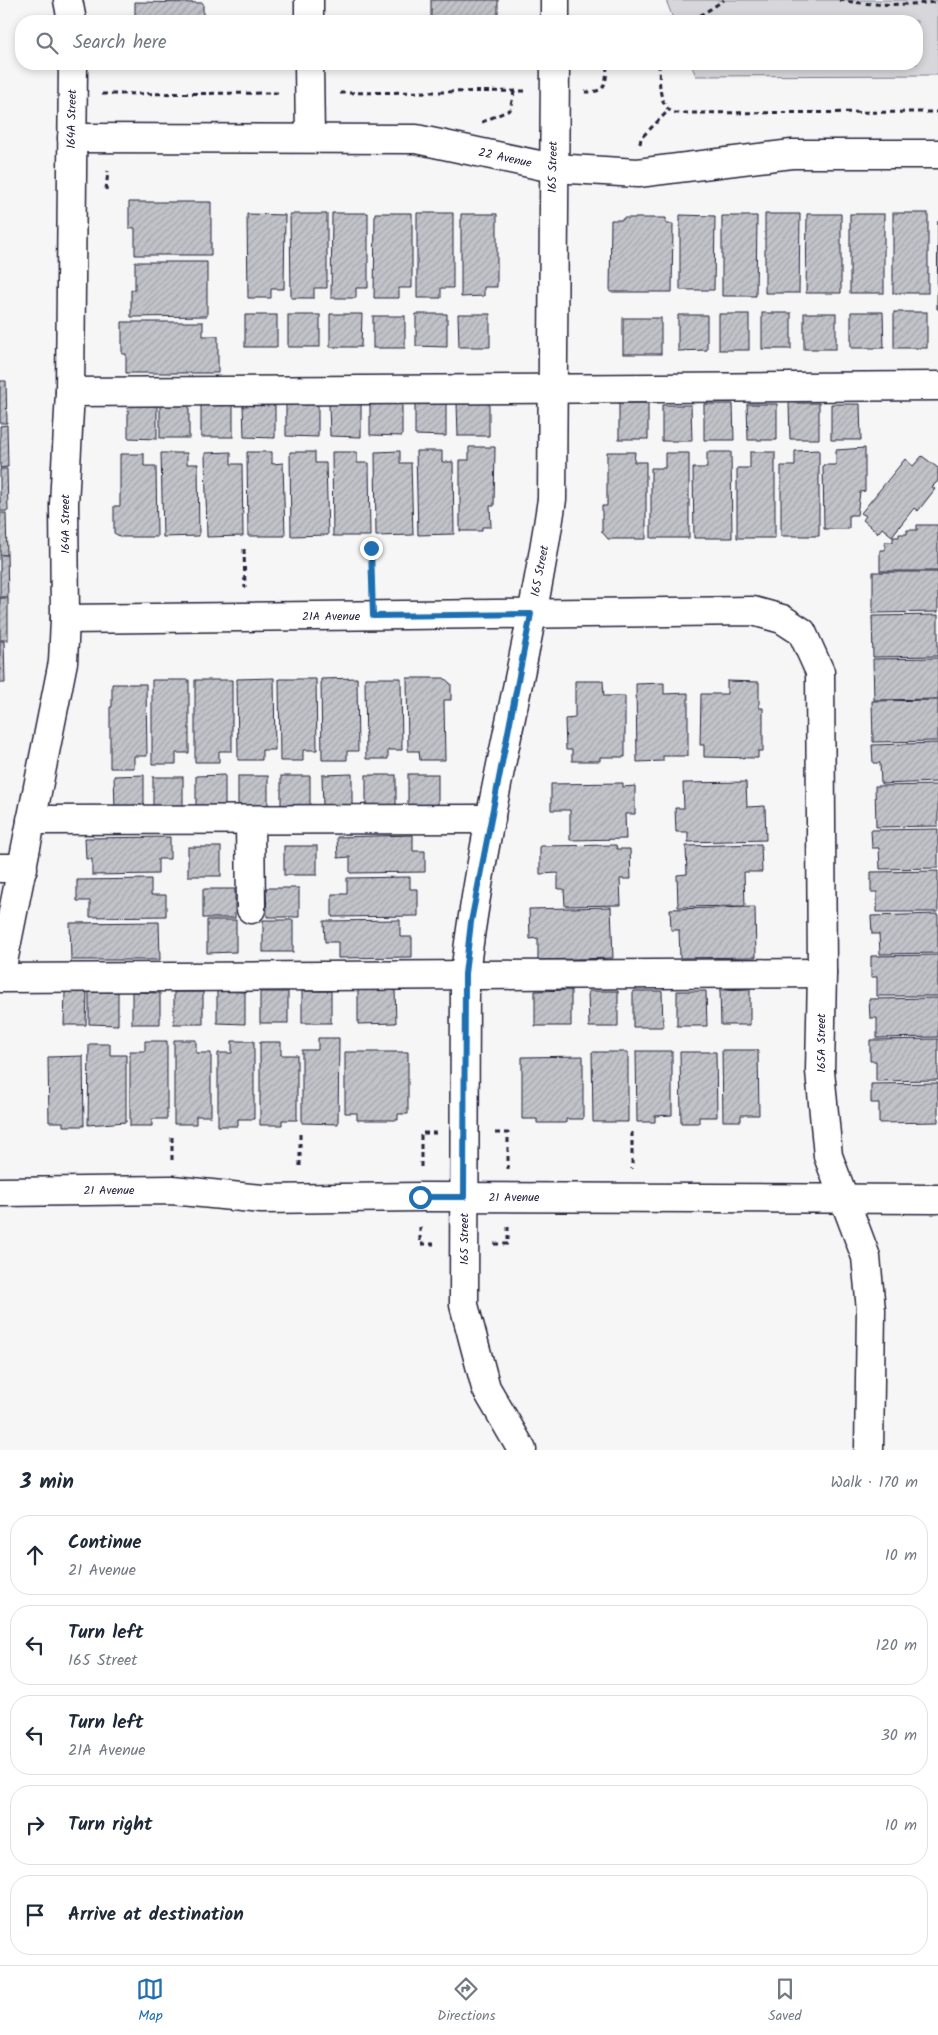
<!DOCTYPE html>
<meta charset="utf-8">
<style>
body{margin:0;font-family:Kalam,sans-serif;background:#f6f6f7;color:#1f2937}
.stop{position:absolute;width:15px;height:15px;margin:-11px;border:4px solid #1f6fb2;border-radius:50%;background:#fff}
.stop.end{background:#1f6fb2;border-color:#fff;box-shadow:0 1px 5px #0008}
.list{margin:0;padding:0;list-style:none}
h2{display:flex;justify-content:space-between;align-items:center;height:65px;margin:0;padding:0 20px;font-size:21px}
h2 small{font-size:16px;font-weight:400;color:#747a83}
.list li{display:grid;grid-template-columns:32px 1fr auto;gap:15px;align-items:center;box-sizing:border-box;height:80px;margin:0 10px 10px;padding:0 10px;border:1px solid #e0e1e3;border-radius:20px}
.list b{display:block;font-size:19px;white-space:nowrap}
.list p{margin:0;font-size:16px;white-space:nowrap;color:#747a83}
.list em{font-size:16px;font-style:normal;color:#747a83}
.icon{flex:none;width:28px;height:28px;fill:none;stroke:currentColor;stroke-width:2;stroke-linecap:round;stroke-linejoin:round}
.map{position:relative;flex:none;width:938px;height:1450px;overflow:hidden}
.search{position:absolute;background:#fff;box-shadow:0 2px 8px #0003;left:15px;right:15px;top:15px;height:55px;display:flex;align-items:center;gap:12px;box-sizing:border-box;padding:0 18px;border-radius:20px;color:#747a83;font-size:19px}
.sheet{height:515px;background:#fff}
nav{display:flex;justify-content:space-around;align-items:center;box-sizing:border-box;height:70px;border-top:1px solid #e0e1e3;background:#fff;font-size:14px;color:#747a83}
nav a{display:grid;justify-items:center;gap:2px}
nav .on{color:#1f6fb2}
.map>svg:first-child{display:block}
</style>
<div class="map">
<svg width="938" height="1450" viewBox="0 0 938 1450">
<defs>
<pattern id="building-hatch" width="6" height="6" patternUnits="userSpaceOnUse" patternTransform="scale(1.25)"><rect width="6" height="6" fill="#c2c2c9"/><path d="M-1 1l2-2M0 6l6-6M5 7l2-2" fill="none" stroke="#a6a6ae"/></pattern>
</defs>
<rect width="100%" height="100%" fill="#f6f6f7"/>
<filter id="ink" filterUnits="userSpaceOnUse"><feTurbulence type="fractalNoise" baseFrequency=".02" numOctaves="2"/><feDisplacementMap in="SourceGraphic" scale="10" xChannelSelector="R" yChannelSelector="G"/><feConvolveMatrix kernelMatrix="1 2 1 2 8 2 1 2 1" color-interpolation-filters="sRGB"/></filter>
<g filter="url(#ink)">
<polygon fill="#d7d7db" stroke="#7c7c8b" points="666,0 938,0 938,75 696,76 691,64 917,64 917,21 674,21"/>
<g fill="url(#building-hatch)" stroke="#22223b">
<rect x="431" y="0" width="67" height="21"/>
<polygon points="135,2 203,3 203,21 135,21"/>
<polygon points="135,64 203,64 203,66 135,65"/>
<polygon points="129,202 211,202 211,255 135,255 135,228 129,228"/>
<polygon points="332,213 368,213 368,288 356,288 356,298 331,298"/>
<polygon points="375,213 412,213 412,288 399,288 399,298 374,298"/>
<polygon points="417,213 453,213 453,288 441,288 441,298 417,298"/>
<rect x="893" y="213" width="35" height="80"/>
<polygon points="247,214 285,215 284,289 271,289 271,298 248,298"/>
<polygon points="290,214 327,214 327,288 314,288 314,298 291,298"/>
<polygon points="461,214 497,214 497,287 484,287 484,296 461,297"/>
<polygon points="765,214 800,214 799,293 765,293"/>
<polygon points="807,214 841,214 841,293 806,293"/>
<rect x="850" y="214" width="34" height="79"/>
<polygon points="680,215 715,216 714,290 680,290"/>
<polygon points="722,216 757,216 756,296 722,296"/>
<polygon points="623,218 666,218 666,224 673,224 672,292 610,292 611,220 623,220"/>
<polygon points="938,221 938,309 937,309"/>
<polygon points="135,262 207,262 207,316 131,317 131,290 135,290"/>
<polygon points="851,312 883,312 884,348 851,348"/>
<rect x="894" y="312" width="33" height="36"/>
<rect x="762" y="313" width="29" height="36"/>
<rect x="804" y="313" width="32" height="36"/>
<polygon points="330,314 362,314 361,347 330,347"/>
<polygon points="416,314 447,314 447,347 416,346"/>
<polygon points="458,314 490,314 490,347 459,347"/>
<rect x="719" y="314" width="30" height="36"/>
<rect x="245" y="315" width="32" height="32"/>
<rect x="288" y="315" width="32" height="32"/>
<polygon points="678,315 707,315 707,350 678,351"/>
<rect x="373" y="316" width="32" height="32"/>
<rect x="623" y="318" width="38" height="36"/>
<polygon points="122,322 203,322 203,336 218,336 218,373 126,373 126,354 122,354"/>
<polygon points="0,381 6,381 7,423 0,423"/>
<polygon points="370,403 402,403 402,436 370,435"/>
<polygon points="415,403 446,403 446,436 415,435"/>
<polygon points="457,403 489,403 489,436 458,436"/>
<rect x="619" y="403" width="29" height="36"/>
<polygon points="789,403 819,403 819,439 790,439"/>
<rect x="201" y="404" width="32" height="33"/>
<polygon points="286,404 318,404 318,437 286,436"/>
<polygon points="329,404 361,404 361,437 330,436"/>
<polygon points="704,404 733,404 734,440 704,440"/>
<polygon points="747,404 777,404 777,440 748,440"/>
<polygon points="831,404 860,404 861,440 831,440"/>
<rect x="160" y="405" width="29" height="33"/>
<polygon points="243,405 275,405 275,438 244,437"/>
<polygon points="662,405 691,405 692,441 662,441"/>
<polygon points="128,406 157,406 157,439 128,438"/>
<polygon points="7,425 8,467 0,468 0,426"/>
<polygon points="469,447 495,447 494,506 490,506 491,527 482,527 482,531 460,531 460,460 469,460"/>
<polygon points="865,448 865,491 860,492 857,515 849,515 849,529 824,529 823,465 836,465 836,450"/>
<polygon points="819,450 819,536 781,536 781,466 795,466 795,451"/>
<polygon points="400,451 400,463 411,463 413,535 376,536 375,452"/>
<polygon points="416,451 442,451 442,462 453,462 454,534 418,535"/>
<polygon points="231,452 231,464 242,464 243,536 207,537 205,453"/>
<polygon points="247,452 272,452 272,464 283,463 285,536 248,536"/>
<polygon points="290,452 315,452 315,463 326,463 328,535 291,536"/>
<polygon points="332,452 357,452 357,463 369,463 370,536 333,536"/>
<polygon points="607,452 635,452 634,462 646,462 646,539 608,539 602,532 602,506 607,506"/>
<polygon points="707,452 731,452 732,538 694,538 693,468 707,468"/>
<polygon points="750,452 775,452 775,538 737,538 737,468 750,468"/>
<polygon points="161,453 187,453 187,464 198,464 199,536 163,537"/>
<polygon points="665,453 689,453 689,538 651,538 651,468 665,468"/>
<polygon points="120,454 144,454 144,466 156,466 157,537 121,537 114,533 114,506 120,506"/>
<polygon points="922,456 938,468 938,481 932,487 935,489 918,511 914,508 892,536 882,528 878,533 863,520 866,516 861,513 905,459 913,466"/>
<polygon points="0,469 7,469 8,511 0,511"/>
<polygon points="0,513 6,513 7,555 0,555"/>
<polygon points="917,525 938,525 938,571 880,571 880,550 885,550 885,542 893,542 893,537 899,537 899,534 907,534 907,530 917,530"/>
<polygon points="0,555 7,555 8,597 0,597"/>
<polygon points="873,572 938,572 938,612 873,613"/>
<rect x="0" y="598" width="8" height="42"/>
<polygon points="938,615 938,656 873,657 872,616"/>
<polygon points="0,641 4,641 5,683 0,683"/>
<polygon points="938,658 938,699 874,700 873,659"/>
<polygon points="274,678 275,750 262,750 262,760 238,760 237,679"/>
<polygon points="357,678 358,751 347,751 347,760 322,760 321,679"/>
<polygon points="365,678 401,678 402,750 388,750 388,759 366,759"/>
<polygon points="407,678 444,678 451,684 451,700 444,700 445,760 420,760 419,751 408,751"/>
<polygon points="279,679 316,679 317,750 303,750 303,761 280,761"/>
<polygon points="152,680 189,680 189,753 176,753 176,764 152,764"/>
<polygon points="195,680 232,680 232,751 219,751 219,762 195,762"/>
<polygon points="575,681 603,681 604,696 625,696 625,757 600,757 600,761 572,761 572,750 566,750 565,719 575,718"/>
<polygon points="727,681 759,682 759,708 763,708 763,751 758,751 758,758 704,757 704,745 700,745 701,694 727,694"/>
<polygon points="664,683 664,694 688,693 688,756 663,756 663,761 637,762 636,684"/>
<polygon points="112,684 146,684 147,756 134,756 134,768 110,768 110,707 112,707"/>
<polygon points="938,700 938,741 873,742 872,701"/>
<polygon points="938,743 938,782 881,784 880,763 873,763 872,745"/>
<polygon points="352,774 352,807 323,807 322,775"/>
<rect x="408" y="774" width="30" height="32"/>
<polygon points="144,775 144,808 115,808 114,776"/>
<polygon points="225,775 225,808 196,808 196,776"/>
<rect x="366" y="775" width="30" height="32"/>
<rect x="238" y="776" width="30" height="32"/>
<rect x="281" y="776" width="29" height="32"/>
<rect x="153" y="777" width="30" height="32"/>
<polygon points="746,782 747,807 765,806 766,840 688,842 688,832 676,832 675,808 684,808 683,783"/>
<polygon points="623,783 623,787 635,786 635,814 625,814 626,839 570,840 570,810 551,810 551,784"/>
<polygon points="938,785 938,826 876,827 875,786"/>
<polygon points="938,829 938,868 880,869 879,848 872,848 871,830"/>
<polygon points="413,835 413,851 425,851 425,872 350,873 350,857 338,858 337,837"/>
<polygon points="170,837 170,859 158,859 158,874 92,875 92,859 86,859 85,838"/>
<polygon points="761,844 762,872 744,872 745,906 678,907 677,875 687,874 686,846"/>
<polygon points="616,845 617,849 630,849 631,879 620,879 621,905 565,906 564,889 558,889 558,873 540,874 540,846"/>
<rect x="284" y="846" width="33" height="29"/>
<rect x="188" y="847" width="33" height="29"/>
<polygon points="938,871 938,912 877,912 877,892 871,892 871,872"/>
<polygon points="410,877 410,889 418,889 418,916 332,917 332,894 347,894 347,878"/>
<polygon points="151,879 151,895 166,895 166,916 90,917 90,901 77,901 77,880"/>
<polygon points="266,888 299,888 299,917 267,917"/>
<rect x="203" y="889" width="32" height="29"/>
<polygon points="611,907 613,958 538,960 538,938 530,939 529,909"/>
<polygon points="755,907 756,957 680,958 679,930 671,930 670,909"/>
<polygon points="938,914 938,953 880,954 879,934 872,934 871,916"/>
<polygon points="207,920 236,920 236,952 207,953"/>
<rect x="263" y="920" width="30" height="32"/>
<polygon points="400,920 400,937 412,937 412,957 338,958 338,942 325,942 324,921"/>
<polygon points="159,922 160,960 71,960 70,923"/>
<polygon points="938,955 938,996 877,996 877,977 871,977 871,956"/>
<polygon points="395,989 396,1023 358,1024 358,990"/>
<polygon points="750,989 750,1025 721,1025 720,990"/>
<polygon points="571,990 571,1026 535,1026 535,991"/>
<polygon points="217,991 245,992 245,1024 217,1023"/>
<rect x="302" y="991" width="29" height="32"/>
<polygon points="588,991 618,991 618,1027 589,1027"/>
<polygon points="633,991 662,991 663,1027 633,1027"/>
<polygon points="677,991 706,991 707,1026 677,1026"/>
<polygon points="65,992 87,992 86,1025 64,1025"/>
<polygon points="89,992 118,992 118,1025 89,1024"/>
<polygon points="132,992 160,993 160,1024 132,1024"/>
<rect x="174" y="992" width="29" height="32"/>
<rect x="260" y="992" width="28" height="31"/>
<polygon points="938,998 938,1037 877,1038 877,1018 870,1018 869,999"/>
<polygon points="318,1038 339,1038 338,1124 302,1123 302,1050 318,1050"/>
<polygon points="938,1039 938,1080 876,1081 876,1061 870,1061 870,1040"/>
<polygon points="174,1040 196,1040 196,1053 211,1053 211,1116 196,1116 196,1124 174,1124"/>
<polygon points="145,1041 167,1041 167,1119 152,1119 152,1126 130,1126 130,1051 145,1051"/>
<polygon points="232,1041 254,1041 254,1119 238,1119 238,1126 218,1126 218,1053 232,1053"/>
<polygon points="260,1042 281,1042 281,1055 297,1055 297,1120 282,1120 282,1125 260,1125"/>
<polygon points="89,1044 110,1044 110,1055 126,1055 126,1122 88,1125"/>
<polygon points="722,1050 758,1050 759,1115 741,1115 741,1121 723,1121"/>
<polygon points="636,1051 672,1051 672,1115 655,1116 655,1122 637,1122"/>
<polygon points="345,1052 408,1052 408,1114 398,1114 398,1120 357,1120 357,1113 345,1113"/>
<polygon points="592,1052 628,1052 628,1122 593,1122"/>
<polygon points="680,1052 716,1052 717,1117 699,1117 699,1123 681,1123"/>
<polygon points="83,1056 84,1126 63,1126 63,1122 49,1122 48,1057"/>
<polygon points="583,1056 583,1119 566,1119 566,1123 537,1123 537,1119 522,1119 522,1057"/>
<polygon points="938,1083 938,1122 879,1123 879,1103 871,1103 871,1084"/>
</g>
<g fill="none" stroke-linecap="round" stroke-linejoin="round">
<g stroke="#22223b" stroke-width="31">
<g id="minor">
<polyline points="68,0 72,21"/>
<polyline points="555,0 555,21"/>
<polyline points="309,21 309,0"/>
<polyline points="309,64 310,138"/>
<polyline points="72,138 416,139 553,168 638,173 792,154 938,154"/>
<polyline points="70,392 938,386"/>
<polyline points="65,619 753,611 782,619 802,632 820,672 822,973 820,1071 828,1156 866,1257 871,1310 869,1450"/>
<polyline points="31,820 491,819"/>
<polyline points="250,820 251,909"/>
<polyline points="0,868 23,868"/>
<polyline points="0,977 63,662 65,619 64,504 70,392 73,64"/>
<polyline points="0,978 822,973"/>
<polyline points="0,1192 172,1190 262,1199 420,1197 938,1199"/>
<path d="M 522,1450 L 486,1388 L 464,1305 L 465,974 C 484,814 529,658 552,499 L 555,64"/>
</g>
</g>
<g stroke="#22223b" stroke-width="3" stroke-dasharray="5 4" stroke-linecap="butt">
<path d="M 839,0 C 873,6 904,5 938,2"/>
<polyline points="692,21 724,0"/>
<path d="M 659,64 C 660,80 657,105 674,113 L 938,112"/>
<path d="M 585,92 C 607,93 606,83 607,64"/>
<polyline points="340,93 526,91"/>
<polyline points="102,94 281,93"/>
<polyline points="482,122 510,110 514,92"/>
<polyline points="640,144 641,138 668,111"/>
<polyline points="106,190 108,171"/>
<polyline points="371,548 372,585"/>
<polyline points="244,549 245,588"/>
<polyline points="632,1132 632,1169"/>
<polyline points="495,1133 508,1133 508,1169"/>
<polyline points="300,1134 300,1169"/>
<polyline points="172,1160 172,1135"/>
<polyline points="421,1167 421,1133 436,1133"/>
<polyline points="420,1227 420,1244 434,1244"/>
<polyline points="494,1244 508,1244 508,1227"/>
</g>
<use href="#minor" stroke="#fff" stroke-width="28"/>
</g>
</g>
<g fill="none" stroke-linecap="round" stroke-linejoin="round" filter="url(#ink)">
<polyline stroke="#1f6fb2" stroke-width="6" points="371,548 373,616 531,614 471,922 465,974 464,1197 420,1197"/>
</g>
<g text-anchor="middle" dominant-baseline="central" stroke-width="4" stroke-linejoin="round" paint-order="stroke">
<g font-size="12" fill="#22223b" stroke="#fff">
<text transform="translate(72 119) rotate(-89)">164A Street</text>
<text transform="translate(505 158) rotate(12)">22 Avenue</text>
<text transform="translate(553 167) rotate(-89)">165 Street</text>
<text transform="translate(65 524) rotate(-90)">164A Street</text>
<text transform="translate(540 571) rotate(-79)">165 Street</text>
<text x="331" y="616">21A Avenue</text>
<text transform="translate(821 1043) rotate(-90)">165A Street</text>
<text x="109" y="1190">21 Avenue</text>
<text x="514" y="1197">21 Avenue</text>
<text transform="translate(464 1239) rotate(-90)">165 Street</text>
</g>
</g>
</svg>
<div class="stop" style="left:420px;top:1197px"></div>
<div class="stop end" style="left:371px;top:548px"></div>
<div class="search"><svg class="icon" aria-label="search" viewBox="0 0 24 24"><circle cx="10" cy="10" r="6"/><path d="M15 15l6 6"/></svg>Search here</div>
</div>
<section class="sheet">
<h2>3 min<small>Walk · 170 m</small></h2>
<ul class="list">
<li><svg class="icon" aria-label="ahead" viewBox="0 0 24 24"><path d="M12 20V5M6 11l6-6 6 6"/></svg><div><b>Continue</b><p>21 Avenue</p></div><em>10 m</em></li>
<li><svg class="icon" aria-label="left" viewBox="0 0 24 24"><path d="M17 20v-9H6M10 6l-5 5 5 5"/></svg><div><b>Turn left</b><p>165 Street</p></div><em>120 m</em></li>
<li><svg class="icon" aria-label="left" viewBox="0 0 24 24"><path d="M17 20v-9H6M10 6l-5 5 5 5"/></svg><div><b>Turn left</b><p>21A Avenue</p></div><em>30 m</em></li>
<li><svg class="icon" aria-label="right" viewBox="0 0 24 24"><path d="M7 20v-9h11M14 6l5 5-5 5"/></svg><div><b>Turn right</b></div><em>10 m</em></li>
<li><svg class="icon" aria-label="arrive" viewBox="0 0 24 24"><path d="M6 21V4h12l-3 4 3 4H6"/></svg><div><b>Arrive at destination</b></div></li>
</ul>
</section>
<nav>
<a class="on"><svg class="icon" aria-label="map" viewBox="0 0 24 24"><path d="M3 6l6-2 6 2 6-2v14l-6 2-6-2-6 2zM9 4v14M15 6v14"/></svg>Map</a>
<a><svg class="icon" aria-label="directions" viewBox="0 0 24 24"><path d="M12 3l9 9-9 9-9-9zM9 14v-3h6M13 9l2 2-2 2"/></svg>Directions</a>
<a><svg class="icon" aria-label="saved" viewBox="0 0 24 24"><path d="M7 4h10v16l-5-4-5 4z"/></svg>Saved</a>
</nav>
